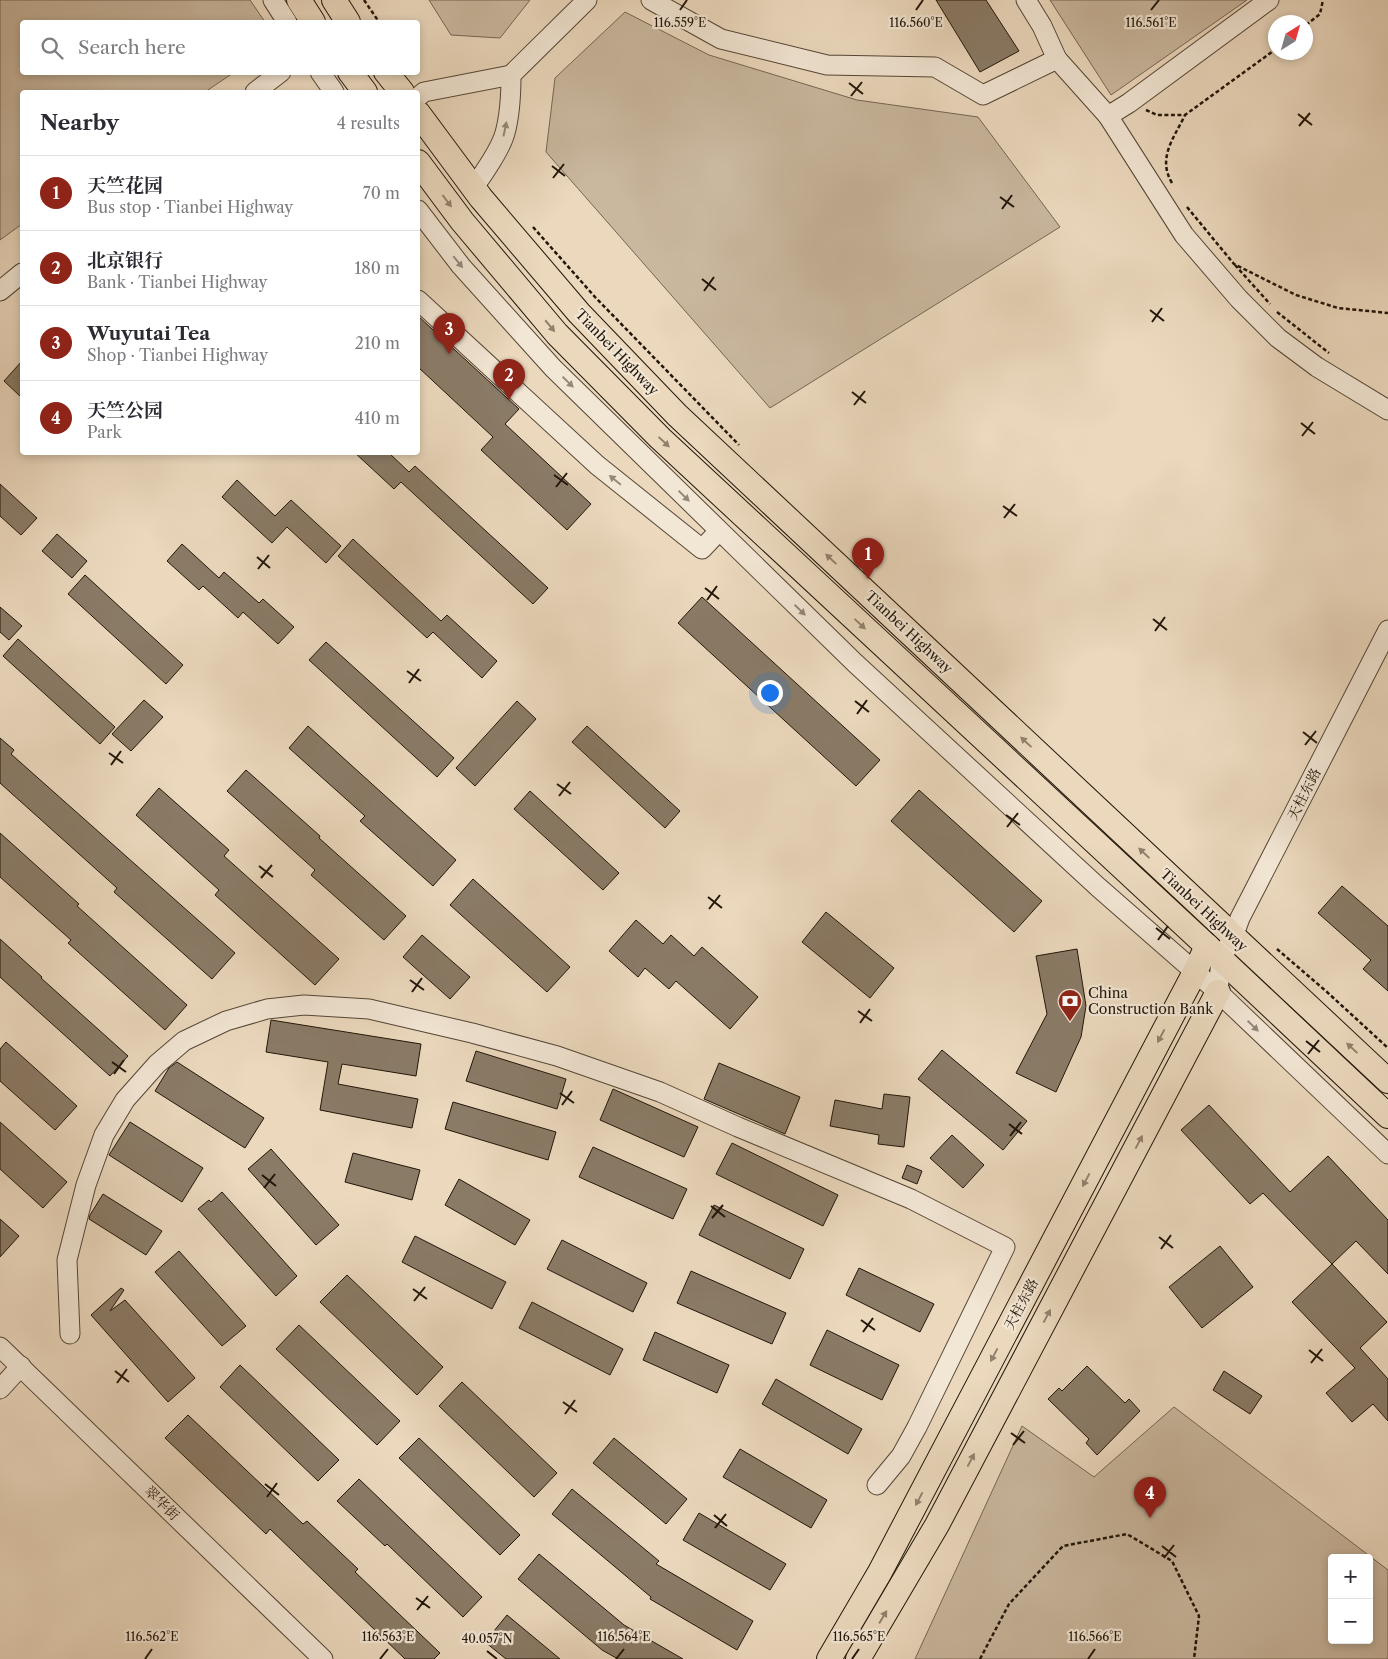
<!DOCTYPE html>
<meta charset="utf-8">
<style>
body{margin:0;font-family:"Libre Caslon Text","Noto Serif SC",serif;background:#f2f2f3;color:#2b2b33}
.controls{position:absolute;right:15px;bottom:15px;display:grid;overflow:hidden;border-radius:5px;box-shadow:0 2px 8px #0003}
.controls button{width:45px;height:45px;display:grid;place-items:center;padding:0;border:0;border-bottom:1px solid #e1e1e2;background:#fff;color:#2b2b33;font:25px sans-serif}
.compass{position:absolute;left:1268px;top:15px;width:45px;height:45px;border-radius:50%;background:#fff;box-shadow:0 2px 8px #0003;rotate:37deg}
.you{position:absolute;left:769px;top:692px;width:18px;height:18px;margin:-12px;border:4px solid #fff;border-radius:50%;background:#1a73e8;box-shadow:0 0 0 8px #1a73e833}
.badge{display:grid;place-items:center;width:32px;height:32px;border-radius:50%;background:#8f2418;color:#fff;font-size:16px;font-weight:700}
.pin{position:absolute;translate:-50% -41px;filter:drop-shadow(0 1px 2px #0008)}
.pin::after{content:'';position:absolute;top:26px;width:18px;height:15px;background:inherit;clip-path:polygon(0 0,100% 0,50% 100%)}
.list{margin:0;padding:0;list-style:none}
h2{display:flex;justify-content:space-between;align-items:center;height:65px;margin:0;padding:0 20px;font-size:21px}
h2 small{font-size:16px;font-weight:400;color:#7c7c81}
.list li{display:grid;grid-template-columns:32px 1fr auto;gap:15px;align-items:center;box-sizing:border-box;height:75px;padding:0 20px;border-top:1px solid #e1e1e2}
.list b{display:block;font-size:19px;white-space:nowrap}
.list p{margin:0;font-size:16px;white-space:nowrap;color:#7c7c81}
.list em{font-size:16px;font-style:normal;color:#7c7c81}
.icon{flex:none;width:28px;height:28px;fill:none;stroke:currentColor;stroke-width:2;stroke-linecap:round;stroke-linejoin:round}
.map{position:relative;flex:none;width:1388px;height:1659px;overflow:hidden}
.search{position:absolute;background:#fff;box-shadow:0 2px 8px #0003;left:20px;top:20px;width:400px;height:55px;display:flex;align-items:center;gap:12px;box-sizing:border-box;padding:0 18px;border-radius:5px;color:#7c7c81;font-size:19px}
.panel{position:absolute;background:#fff;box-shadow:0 2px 8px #0003;left:20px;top:90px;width:400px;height:365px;border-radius:5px}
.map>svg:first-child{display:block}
</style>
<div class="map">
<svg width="1388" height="1659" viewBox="0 0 1388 1659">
<rect width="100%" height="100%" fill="#ebd8bd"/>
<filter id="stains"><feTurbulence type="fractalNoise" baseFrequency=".004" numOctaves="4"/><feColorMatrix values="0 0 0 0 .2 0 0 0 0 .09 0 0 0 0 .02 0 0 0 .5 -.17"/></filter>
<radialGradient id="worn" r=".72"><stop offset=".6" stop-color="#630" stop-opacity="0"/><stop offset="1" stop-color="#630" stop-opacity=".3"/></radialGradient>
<g fill="#c9b79e" stroke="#756654" fill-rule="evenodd">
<polygon points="0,0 250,0 265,22 22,22 22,72 233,73 205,92 22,92 22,224 0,240"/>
<polygon points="429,0 530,0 500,38 451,35"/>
<polygon points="1050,0 1247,0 1111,95"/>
<polygon points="625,12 709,55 857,100 978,117 1060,227 770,408 546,152 555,78"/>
<path d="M 1174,1407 L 1388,1570 L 1388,1659 L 915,1659 L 1022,1426 L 1094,1477 ZM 1332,1558 L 1369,1558 L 1369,1640 L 1332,1640 Z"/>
</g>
<g fill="#8a7b67" stroke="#211609">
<polygon points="936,0 986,0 1019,51 980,72"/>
<polygon points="418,316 519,409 505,424 591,504 567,530 481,450 493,437 418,367"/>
<polygon points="22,361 22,398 4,381"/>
<polygon points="354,452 388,452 409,472 415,466 548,588 533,604 401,482 394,489"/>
<polygon points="237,480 275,516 291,500 341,546 326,563 287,527 272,543 222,497"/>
<polygon points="0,484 37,518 21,535 0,516"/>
<polygon points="57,534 87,561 72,578 42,551"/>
<polygon points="353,539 441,621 447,615 497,661 482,678 433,632 427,638 338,556"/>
<polygon points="182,544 219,578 224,572 259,603 263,599 294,627 278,644 243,612 238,618 203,586 199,590 167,561"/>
<polygon points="85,575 183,665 166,684 68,594"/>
<polygon points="702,597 880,760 856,786 678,623"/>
<polygon points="0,607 22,626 9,640 0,632"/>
<polygon points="18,639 115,727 100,744 3,656"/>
<polygon points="326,642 454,758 437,777 309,660"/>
<polygon points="144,700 163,717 131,751 112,734"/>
<polygon points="517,701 536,719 475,786 456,768"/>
<polygon points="308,726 456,860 433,886 360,821 365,816 289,748"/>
<polygon points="587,726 680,811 665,828 572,742"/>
<polygon points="0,738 14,750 11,754 235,953 212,979 114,892 117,888 0,783"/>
<polygon points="246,770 320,836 319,838 406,916 384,940 311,875 315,870 227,791"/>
<polygon points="159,788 229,850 224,856 339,959 315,985 215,895 219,890 136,815"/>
<polygon points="919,790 1042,901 1014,932 891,821"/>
<polygon points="530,791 619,873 603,890 514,809"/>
<polygon points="0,833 79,904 77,906 187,1005 165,1030 68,943 71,940 0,877"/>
<polygon points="473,879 570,967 547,992 450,905"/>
<polygon points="1342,886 1388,926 1388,991 1363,969 1371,960 1318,913"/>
<polygon points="826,912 894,968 870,998 802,942"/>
<polygon points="636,920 663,944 671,935 694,956 702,947 758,997 730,1029 676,981 669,989 645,968 638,977 609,951"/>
<polygon points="422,935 470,977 450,999 403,957"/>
<polygon points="0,939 42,977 41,978 128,1056 110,1076 0,977"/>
<polygon points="1077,949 1086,1006 1081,1037 1056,1092 1016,1073 1047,1014 1036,956"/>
<polygon points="271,1020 421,1044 416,1076 342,1064 338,1084 418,1099 412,1128 320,1110 328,1062 266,1052"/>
<polygon points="6,1042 77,1106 55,1130 0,1081 0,1049"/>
<polygon points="942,1050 1027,1121 1003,1150 918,1079"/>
<polygon points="476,1051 566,1079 557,1109 466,1081"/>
<polygon points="177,1062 264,1118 245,1148 155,1091 169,1068"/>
<polygon points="719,1063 800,1097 785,1134 704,1099"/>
<polygon points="613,1089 698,1127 684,1157 600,1120"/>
<polygon points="884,1094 910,1097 904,1147 878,1144 879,1135 830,1126 835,1100 882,1109"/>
<polygon points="453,1102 556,1132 548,1160 445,1129"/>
<polygon points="1209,1105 1290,1192 1328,1156 1388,1220 1388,1274 1356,1241 1332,1264 1263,1193 1250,1204 1181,1130"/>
<polygon points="0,1122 67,1182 43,1208 0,1169"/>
<polygon points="130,1122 203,1168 182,1202 109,1155"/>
<polygon points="952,1135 984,1165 963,1188 930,1158"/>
<polygon points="732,1143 838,1195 823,1226 716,1174"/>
<polygon points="593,1147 687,1189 673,1219 579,1177"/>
<polygon points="271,1149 339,1225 316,1245 248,1169"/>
<polygon points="353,1153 420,1170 412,1200 345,1182"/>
<polygon points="907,1165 922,1171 917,1184 902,1178"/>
<polygon points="459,1179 530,1220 515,1245 445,1205"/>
<polygon points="222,1192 297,1276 276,1296 198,1209 209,1200 211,1202"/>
<polygon points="103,1194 162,1231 146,1255 89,1219 90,1215"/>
<polygon points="714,1205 804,1249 790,1279 699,1235"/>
<polygon points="0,1219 19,1236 0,1257"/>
<polygon points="415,1236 506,1282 492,1309 402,1262"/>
<polygon points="562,1240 647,1283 633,1312 547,1269"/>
<polygon points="1220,1246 1253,1287 1202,1328 1169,1287"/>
<polygon points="179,1251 246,1326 222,1346 155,1272"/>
<polygon points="1332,1264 1387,1322 1360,1348 1388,1379 1388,1421 1373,1404 1352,1422 1326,1393 1355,1368 1292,1302"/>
<polygon points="859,1268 934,1304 920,1332 846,1295"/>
<polygon points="691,1271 786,1313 772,1344 677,1303"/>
<polygon points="347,1275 443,1367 417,1395 320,1302"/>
<polygon points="121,1288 124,1290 110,1311 125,1300 195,1378 168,1402 91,1315"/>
<polygon points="532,1302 623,1349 610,1375 519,1328"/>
<polygon points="299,1325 400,1421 377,1445 276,1349"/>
<polygon points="827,1330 899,1365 882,1400 810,1365"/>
<polygon points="655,1332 729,1365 717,1393 643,1360"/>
<polygon points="240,1365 339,1460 318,1481 220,1387"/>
<polygon points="1087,1366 1125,1403 1129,1399 1140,1411 1097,1455 1086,1443 1089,1439 1048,1399 1059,1388 1062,1391"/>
<polygon points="1224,1371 1262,1396 1250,1414 1213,1390"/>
<polygon points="776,1379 862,1429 848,1454 762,1404"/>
<polygon points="462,1382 557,1473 534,1497 439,1406"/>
<polygon points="188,1415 303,1524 307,1521 358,1569 355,1572 440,1653 434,1659 405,1659 270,1529 266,1534 165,1438"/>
<polygon points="419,1438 520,1535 500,1555 399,1458"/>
<polygon points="614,1438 687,1499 666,1524 593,1463"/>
<polygon points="740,1449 827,1500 811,1528 723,1477"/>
<polygon points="359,1479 482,1597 463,1617 387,1544 385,1546 337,1501"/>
<polygon points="572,1489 659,1561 656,1564 753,1621 737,1650 650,1599 651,1597 552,1514"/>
<polygon points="699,1513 786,1564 770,1590 683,1540"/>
<polygon points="539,1554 624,1625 683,1659 618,1659 602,1650 518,1579"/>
<polygon points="507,1615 560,1659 506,1659 485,1642"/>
</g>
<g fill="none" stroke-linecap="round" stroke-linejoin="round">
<g stroke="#544636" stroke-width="21">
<g id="minor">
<polyline points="273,0 287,22"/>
<polyline points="651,0 721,39 827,65 935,67 983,95 1057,59"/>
<polyline points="1026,0 1042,26 1057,59 1108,116 1184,235 1239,299 1278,338 1317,367 1388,410"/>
<polyline points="320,72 334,92"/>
<polyline points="511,75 587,0"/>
<polyline points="255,92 281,72"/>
<path d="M 418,97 L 424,92 L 511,75 C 511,94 510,115 505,133 C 501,148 483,175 473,188"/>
<polyline points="1108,116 1129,103 1269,0"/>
<polyline points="418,210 461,266 553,368 855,663 1098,887 1218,992 1388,1154"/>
<polyline points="0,291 22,273"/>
<polyline points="418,300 597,465 702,549 719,531"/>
<polyline points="1218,992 1221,959 1233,937 1240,918 1388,630"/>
<polyline points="70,1334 67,1260 86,1185 104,1135 125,1100 157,1064 184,1041 226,1021 267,1009 304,1005 369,1009 472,1033 557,1056 660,1092 738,1127 911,1199 1005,1247 917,1427 901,1456 877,1485"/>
<polyline points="0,1347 323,1659"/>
<polyline points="0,1389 21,1366"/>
</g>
</g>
<g stroke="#211609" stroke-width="26">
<g id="major">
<polyline points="299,0 313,22"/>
<polyline points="334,0 348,22"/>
<polyline points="350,72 365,92"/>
<polyline points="386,72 402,92"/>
<polyline points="418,113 481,198 579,313 677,415 1388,1081"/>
<polyline points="418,162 462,221 557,334 660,438 1221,959 1388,1116"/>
<polyline points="829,1659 880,1572 1195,972 1207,946"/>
<polyline points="858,1659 937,1525 1218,992"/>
</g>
</g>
<g stroke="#211609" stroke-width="2.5" stroke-dasharray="4 2.5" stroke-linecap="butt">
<polyline points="364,0 379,22"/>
<polyline points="1306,25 1320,14 1323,0"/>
<polyline points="1146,110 1157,115 1185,115 1276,49"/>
<path d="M 1172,183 C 1157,158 1174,138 1185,115"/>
<polyline points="1187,207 1234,264 1296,295 1338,308 1388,313"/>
<polyline points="533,227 595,297 739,445"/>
<polyline points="1235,265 1270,304"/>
<polyline points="1277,312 1329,353"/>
<polyline points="1277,949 1327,992 1388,1048"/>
<polyline points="980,1659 1009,1604 1063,1546 1127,1534 1172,1561 1199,1616 1194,1659"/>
</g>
<use href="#minor" stroke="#f2e6d4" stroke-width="19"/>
<use href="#major" stroke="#ebd8bd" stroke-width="24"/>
</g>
<defs><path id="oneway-solid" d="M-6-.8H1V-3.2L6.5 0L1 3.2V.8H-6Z" transform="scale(1.25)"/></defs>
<g fill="#948879">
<use href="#oneway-solid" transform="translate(505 129) rotate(-78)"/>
<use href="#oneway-solid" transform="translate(458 262) rotate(51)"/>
<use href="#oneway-solid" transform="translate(568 382) rotate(44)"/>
<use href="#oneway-solid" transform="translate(615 480) rotate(-141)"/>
<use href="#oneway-solid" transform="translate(684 496) rotate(44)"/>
<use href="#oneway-solid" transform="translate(800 610) rotate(44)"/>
<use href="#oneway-solid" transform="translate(1253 1026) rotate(44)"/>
</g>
<g fill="#90816c">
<use href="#oneway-solid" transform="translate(447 201) rotate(53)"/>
<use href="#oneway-solid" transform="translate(550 326) rotate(50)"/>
<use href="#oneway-solid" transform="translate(664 442) rotate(43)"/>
<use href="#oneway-solid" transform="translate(831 559) rotate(-137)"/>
<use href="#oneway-solid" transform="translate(860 624) rotate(43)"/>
<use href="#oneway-solid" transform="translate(1026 742) rotate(-137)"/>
<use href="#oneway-solid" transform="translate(1144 853) rotate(-137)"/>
<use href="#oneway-solid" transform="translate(1161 1036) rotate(118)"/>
<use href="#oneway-solid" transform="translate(1352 1048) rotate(-137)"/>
<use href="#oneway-solid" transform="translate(1139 1142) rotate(-62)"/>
<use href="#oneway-solid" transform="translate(1086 1180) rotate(118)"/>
<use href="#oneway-solid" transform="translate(1047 1316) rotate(-62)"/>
<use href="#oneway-solid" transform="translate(994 1355) rotate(118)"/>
<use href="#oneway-solid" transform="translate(971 1460) rotate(-62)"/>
<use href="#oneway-solid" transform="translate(919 1499) rotate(118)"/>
<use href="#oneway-solid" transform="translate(883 1617) rotate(-59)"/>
</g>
<path fill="none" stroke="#211609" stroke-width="2" d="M 680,10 L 687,0M 916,10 L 923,0M 1151,10 L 1159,0M 849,83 L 863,94M 851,96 L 862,82M 1298,114 L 1312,125M 1299,126 L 1310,113M 552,166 L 565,176M 553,178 L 564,164M 1000,197 L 1014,207M 1002,209 L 1012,195M 702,279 L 716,290M 704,291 L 714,277M 1150,310 L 1164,321M 1152,322 L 1162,308M 852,392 L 866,403M 854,405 L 865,391M 1301,423 L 1315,434M 1302,436 L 1313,422M 554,475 L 568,485M 556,487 L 567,473M 1003,506 L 1017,516M 1004,518 L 1015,504M 257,557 L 270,568M 258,569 L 269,555M 705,588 L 719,599M 707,600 L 717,586M 1153,619 L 1167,630M 1155,631 L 1165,617M 407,671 L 421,681M 409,683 L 419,669M 855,701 L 869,712M 857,714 L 867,700M 1303,732 L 1317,743M 1305,745 L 1316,731M 109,753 L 123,763M 111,765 L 121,751M 557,784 L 571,794M 559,796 L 570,782M 1006,815 L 1020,825M 1007,827 L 1018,813M 259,866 L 273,877M 261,878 L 272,865M 708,897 L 722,908M 709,909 L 720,895M 1156,928 L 1170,939M 1158,940 L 1168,926M 410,980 L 424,990M 412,992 L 422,978M 858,1011 L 872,1021M 860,1023 L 870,1009M 1306,1041 L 1320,1052M 1308,1054 L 1319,1040M 112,1062 L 126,1072M 114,1074 L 124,1060M 560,1093 L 574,1103M 562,1105 L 572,1091M 1009,1124 L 1022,1134M 1010,1136 L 1021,1122M 262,1175 L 276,1186M 264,1188 L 275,1174M 711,1206 L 725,1217M 712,1218 L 723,1205M 1159,1237 L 1173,1248M 1161,1249 L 1171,1235M 413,1289 L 427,1299M 414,1301 L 425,1287M 861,1320 L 875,1330M 863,1332 L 873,1318M 1309,1350 L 1323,1361M 1311,1363 L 1322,1349M 115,1371 L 129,1382M 117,1383 L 127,1369M 563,1402 L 577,1412M 565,1414 L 575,1400M 1011,1433 L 1025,1443M 1013,1445 L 1024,1431M 265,1484 L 279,1495M 267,1497 L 277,1483M 714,1515 L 727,1526M 715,1528 L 726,1514M 1162,1546 L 1176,1557M 1164,1558 L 1174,1545M 416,1598 L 430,1608M 417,1610 L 428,1596M 487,1651 L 497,1659M 145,1659 L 152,1649M 380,1659 L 388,1649M 616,1659 L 624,1649M 852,1659 L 859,1649M 1088,1659 L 1095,1649"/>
<defs>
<g id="bank-pin" transform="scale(1.25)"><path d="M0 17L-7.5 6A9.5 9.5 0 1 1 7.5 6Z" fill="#8f2418" stroke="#f2e6d4"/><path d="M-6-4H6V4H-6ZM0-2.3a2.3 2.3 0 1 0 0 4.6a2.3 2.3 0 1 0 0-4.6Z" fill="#fff"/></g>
</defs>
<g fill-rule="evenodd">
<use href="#bank-pin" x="1070" y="1001"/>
</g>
<g text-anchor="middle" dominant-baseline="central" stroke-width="4.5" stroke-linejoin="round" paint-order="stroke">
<g font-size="14" fill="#211609" stroke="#f2e6d4">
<text transform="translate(617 352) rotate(46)">Tianbei Highway</text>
<text transform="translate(909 632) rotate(43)">Tianbei Highway</text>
<text transform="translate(1304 794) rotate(-63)">天柱东路</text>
<text transform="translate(1204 910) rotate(43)">Tianbei Highway</text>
<text transform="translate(1021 1304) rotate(-62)">天柱东路</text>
<text transform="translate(162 1503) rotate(44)">翠华街</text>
</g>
<g font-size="14" fill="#211609" stroke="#f2e6d4" text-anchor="start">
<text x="1088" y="993">China<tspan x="1088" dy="16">Construction Bank</tspan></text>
</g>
</g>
<g font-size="12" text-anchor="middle" fill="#211609" stroke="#f2e6d4" stroke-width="4.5" stroke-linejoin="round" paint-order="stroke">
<text x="680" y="27">116.559°E</text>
<text x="916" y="27">116.560°E</text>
<text x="1151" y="27">116.561°E</text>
<text x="152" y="1641">116.562°E</text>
<text x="388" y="1641">116.563°E</text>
<text x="624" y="1641">116.564°E</text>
<text x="859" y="1641">116.565°E</text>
<text x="1095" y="1641">116.566°E</text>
<text x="487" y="1643">40.057°N</text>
</g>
<rect width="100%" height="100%" filter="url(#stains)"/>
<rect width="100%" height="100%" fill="url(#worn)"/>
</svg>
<div class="controls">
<button>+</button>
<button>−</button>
</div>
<svg class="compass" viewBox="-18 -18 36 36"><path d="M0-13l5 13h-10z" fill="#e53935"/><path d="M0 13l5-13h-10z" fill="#7c7c81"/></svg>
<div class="you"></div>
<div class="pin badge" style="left:868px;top:579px">1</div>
<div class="pin badge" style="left:509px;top:400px">2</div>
<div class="pin badge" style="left:449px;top:354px">3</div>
<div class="pin badge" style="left:1150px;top:1518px">4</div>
<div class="search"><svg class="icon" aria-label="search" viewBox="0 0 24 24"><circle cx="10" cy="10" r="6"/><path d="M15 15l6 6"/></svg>Search here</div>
<section class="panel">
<h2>Nearby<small>4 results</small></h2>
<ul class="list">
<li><span class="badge">1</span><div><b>天竺花园</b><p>Bus stop · Tianbei Highway</p></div><em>70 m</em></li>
<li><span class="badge">2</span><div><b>北京银行</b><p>Bank · Tianbei Highway</p></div><em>180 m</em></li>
<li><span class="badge">3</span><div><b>Wuyutai Tea</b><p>Shop · Tianbei Highway</p></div><em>210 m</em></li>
<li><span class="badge">4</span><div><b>天竺公园</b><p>Park</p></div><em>410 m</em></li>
</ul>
</section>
</div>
